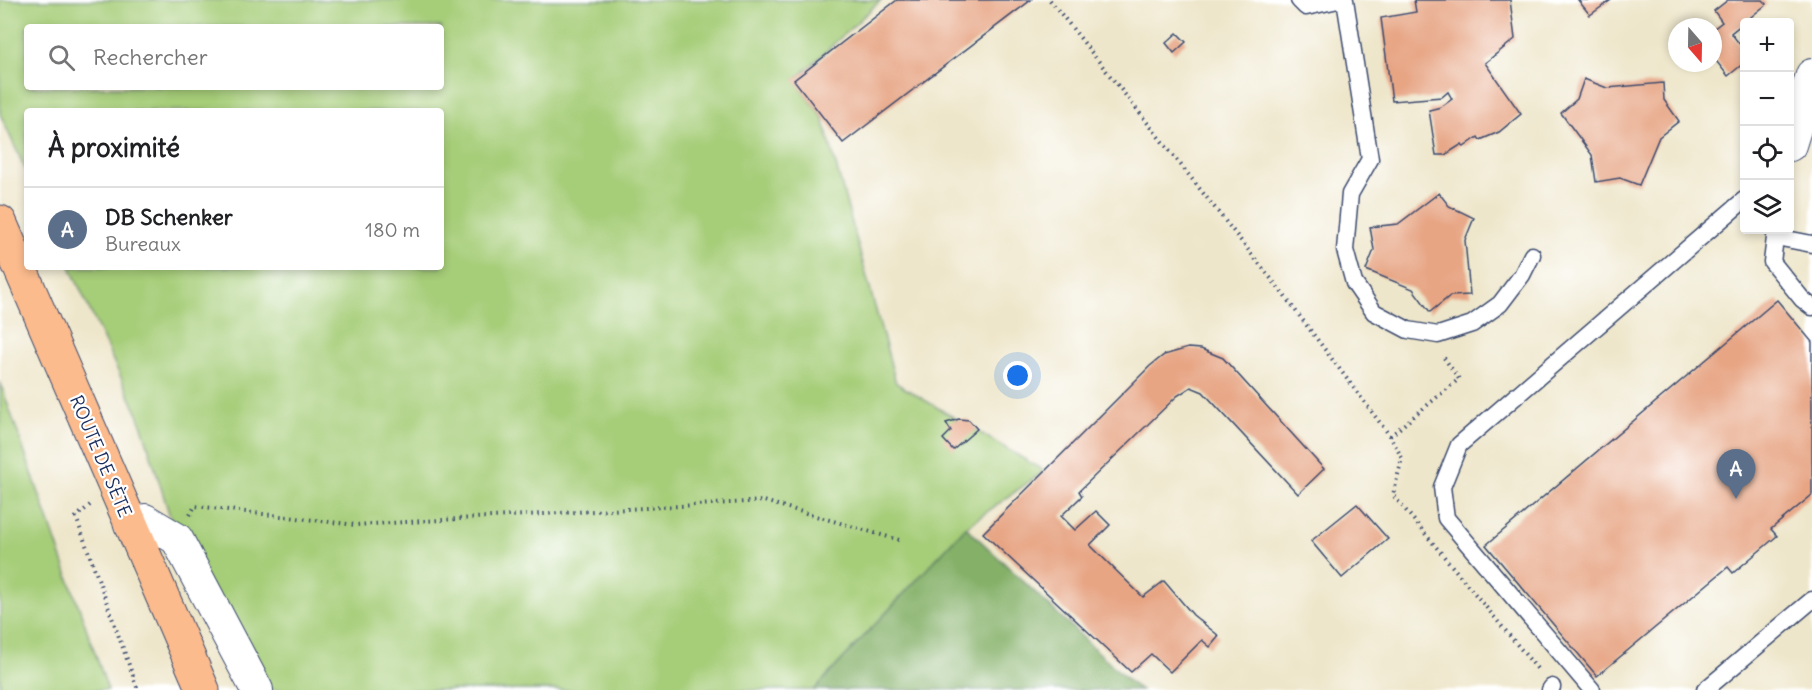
<!DOCTYPE html>
<html lang="fr">
<meta charset="utf-8">
<style>
body{margin:0;font-family:Delius,sans-serif;background:#f2f2f2;color:#202124}
.controls{position:absolute;right:18px;top:18px;display:grid;overflow:hidden;border-radius:6px;box-shadow:0 3px 9px #0003}
.controls button{width:54px;height:54px;display:grid;place-items:center;padding:0;border:0;border-bottom:2px solid #e0e0e0;background:#fff;color:#202124;font:30px sans-serif}
.compass{position:absolute;left:1668px;top:18px;width:54px;height:54px;border-radius:50%;background:#fff;box-shadow:0 3px 9px #0003;rotate:160deg}
.you{position:absolute;left:1018px;top:376px;width:21px;height:21px;margin:-15px;border:4px solid #fff;border-radius:50%;background:#1a73e8;box-shadow:0 0 0 9px #1a73e833}
.badge{display:grid;place-items:center;width:39px;height:39px;border-radius:50%;background:#d1495b;color:#fff;font-size:20px;font-weight:700}
.pin{position:absolute;translate:-50% -50px;filter:drop-shadow(0 2px 3px #0008)}
.pin::after{content:'';position:absolute;top:32px;width:21px;height:18px;background:inherit;clip-path:polygon(0 0,100% 0,50% 100%)}
.list{margin:0;padding:0;list-style:none}
h2{display:flex;justify-content:space-between;align-items:center;height:78px;margin:0;padding:0 24px;font-size:26px}
h2 small{font-size:20px;font-weight:400;color:#757577}
.list li{display:grid;grid-template-columns:39px 1fr auto;gap:18px;align-items:center;box-sizing:border-box;height:84px;padding:0 24px;border-top:2px solid #e0e0e0}
.list b{display:block;font-size:22px;white-space:nowrap}
.list p{margin:0;font-size:20px;white-space:nowrap;color:#757577}
.list em{font-size:20px;font-style:normal;color:#757577}
.icon{flex:none;width:33px;height:33px;fill:none;stroke:currentColor;stroke-width:2;stroke-linecap:round;stroke-linejoin:round}
.map{position:relative;flex:none;width:1812px;height:690px;overflow:hidden}
.search{position:absolute;background:#fff;box-shadow:0 3px 9px #0003;left:24px;top:24px;width:420px;height:66px;display:flex;align-items:center;gap:15px;box-sizing:border-box;padding:0 21px;border-radius:6px;color:#757577;font-size:22px}
.panel{position:absolute;background:#fff;box-shadow:0 3px 9px #0003;left:24px;top:108px;width:420px;height:162px;border-radius:6px}
.map>svg:first-child{display:block}
</style>
<div class="map">
<svg width="1812" height="690" viewBox="0 0 1812 690">
<rect width="100%" height="100%" fill="#fff"/>
<filter id="ink" filterUnits="userSpaceOnUse"><feTurbulence type="fractalNoise" baseFrequency=".0167" numOctaves="2"/><feDisplacementMap in="SourceGraphic" scale="12" xChannelSelector="R" yChannelSelector="G"/><feConvolveMatrix kernelMatrix="1 2 1 2 8 2 1 2 1" color-interpolation-filters="sRGB"/></filter>
<filter id="wash" filterUnits="userSpaceOnUse"><feTurbulence type="fractalNoise" baseFrequency=".008" numOctaves="4" result="noise"/><feDisplacementMap in="SourceGraphic" scale="24" xChannelSelector="R" yChannelSelector="G"/><feGaussianBlur stdDeviation="1.35" result="paint"/><feColorMatrix in="noise" values="0 0 0 0 0 0 0 0 0 0 0 0 0 0 0 0 0 1.4 0 .05"/><feComposite in="paint" operator="in"/></filter>
<g filter="url(#wash)">
<rect width="100%" height="100%" fill="#eee6ca"/>
<g fill="#a6cd78" stroke="#607e6b" stroke-width="1.5" fill-rule="evenodd">
<path d="M 0,0 L 881,0 L 795,80 L 823,118 L 896,383 L 1044,471 L 966,527 L 814,690 L 257,690 L 177,539 L 139,417 L 70,267 L 441,267 L 441,111 L 27,111 L 27,173 L 0,114 ZM 27,27 L 441,27 L 441,87 L 27,87 Z"/>
<polygon points="0,382 108,690 0,690"/>
</g>
<polygon fill="#84b068" stroke="#507063" stroke-width="1.5" points="966,527 1131,683 1141,690 814,690"/>
<g id="blocks">
<g fill="#e7a584">
<polygon points="897,0 1031,0 843,143 794,80"/>
<polygon points="1414,0 1510,0 1515,39 1485,63 1521,114 1499,132 1480,140 1478,137 1464,147 1462,144 1445,155 1436,155 1429,110 1441,107 1452,99 1448,92 1442,97 1392,101 1381,18 1416,12"/>
<polygon points="1578,0 1611,0 1590,15"/>
<polygon points="1728,0 1763,0 1767,4 1731,33 1744,50 1744,63 1728,76 1713,57 1713,29 1722,22 1714,11"/>
<polygon points="1177,33 1186,42 1174,53 1166,43"/>
<polygon points="1584,79 1607,88 1663,83 1664,100 1679,121 1659,137 1639,185 1620,178 1596,182 1592,155 1561,113 1577,99"/>
<polygon points="1439,193 1449,206 1474,218 1465,240 1470,295 1450,296 1430,312 1413,289 1366,270 1374,250 1370,227 1398,224"/>
<polygon points="1777,300 1812,342 1812,495 1771,529 1777,536 1733,573 1728,567 1597,676 1486,545"/>
<polygon points="1188,348 1201,349 1223,358 1324,469 1298,494 1203,392 1191,387 1177,396 1079,491 1082,496 1061,516 1075,530 1096,511 1110,525 1090,545 1143,597 1164,581 1193,615 1219,636 1210,647 1202,640 1170,672 1151,654 1131,672 983,533 1150,366 1164,355"/>
<polygon points="959,419 969,420 977,429 953,450 943,439 951,431 946,423"/>
<polygon points="1357,504 1388,539 1342,578 1311,541"/>
</g>
</g>
</g>
<g filter="url(#ink)">
<use href="#blocks" fill-opacity="0" stroke="#3b4a6e" stroke-width="1.5"/>
<g fill="none" stroke-linecap="round" stroke-linejoin="round">
<g stroke="#3b4a6e" stroke-width="19">
<g id="lane">
<polyline points="1299,0 1306,7 1338,0"/>
<polyline points="1345,0 1370,159 1350,194 1345,250 1354,283 1374,312 1408,330 1438,335 1472,324 1500,304 1522,275 1532,255"/>
<polyline points="1776,230 1772,262 1802,299 1812,307"/>
<polyline points="1776,237 1812,244"/>
<polyline points="1550,690 1552,687"/>
<polyline points="1592,690 1446,518 1442,487 1459,445 1744,200"/>
<polyline points="1705,690 1812,600"/>
</g>
</g>
<g stroke="#3b4a6e" stroke-width="34">
<g id="street">
<polyline points="1790,145 1812,75"/>
<polyline points="130,524 145,520 177,539 257,690"/>
</g>
</g>
<g stroke="#3b4a6e" stroke-width="35">
<polyline id="primary" points="0,222 203,690"/>
</g>
<g stroke="#3b4a6e" stroke-width="4" stroke-dasharray="1.5 4.5" stroke-linecap="butt">
<polyline points="1050,0 1280,290 1390,436 1402,458 1393,495 1539,671"/>
<polyline points="1390,436 1459,379 1442,355"/>
<polyline points="90,505 76,517 138,690"/>
<polyline points="190,515 195,506 356,525 764,501 899,540"/>
</g>
<use href="#lane" stroke="#fff" stroke-width="16"/>
<use href="#street" stroke="#fff" stroke-width="32"/>
<use href="#primary" stroke="#fbbb8d" stroke-width="33"/>
</g>
</g>
<g text-anchor="middle" dominant-baseline="central" stroke-width="4.5" stroke-linejoin="round" paint-order="stroke">
<g font-size="18" fill="#1b2f5e" stroke="#fff">
<text transform="translate(101 456) rotate(67)">ROUTE DE SÈTE</text>
</g>
</g>
</svg>
<div class="controls">
<button>+</button>
<button>−</button>
<button><svg class="icon" aria-label="locate" viewBox="0 0 24 24"><circle cx="12" cy="12" r="6"/><path d="M12 2v4M12 18v4M2 12h4M18 12h4"/></svg></button>
<button><svg class="icon" aria-label="layers" viewBox="0 0 24 24"><path d="M12 4l9 5-9 5-9-5zM3 14l9 5 9-5"/></svg></button>
</div>
<svg class="compass" viewBox="-18 -18 36 36"><path d="M0-13l5 13h-10z" fill="#e53935"/><path d="M0 13l5-13h-10z" fill="#757577"/></svg>
<div class="you"></div>
<div class="pin badge" style="left:1736px;top:499px;background:#5c6f8a">A</div>
<div class="search"><svg class="icon" aria-label="search" viewBox="0 0 24 24"><circle cx="10" cy="10" r="6"/><path d="M15 15l6 6"/></svg>Rechercher</div>
<section class="panel">
<h2>À proximité<small></small></h2>
<ul class="list">
<li><span class="badge" style="background:#5c6f8a">A</span><div><b>DB Schenker</b><p>Bureaux</p></div><em>180 m</em></li>
</ul>
</section>
</div>
